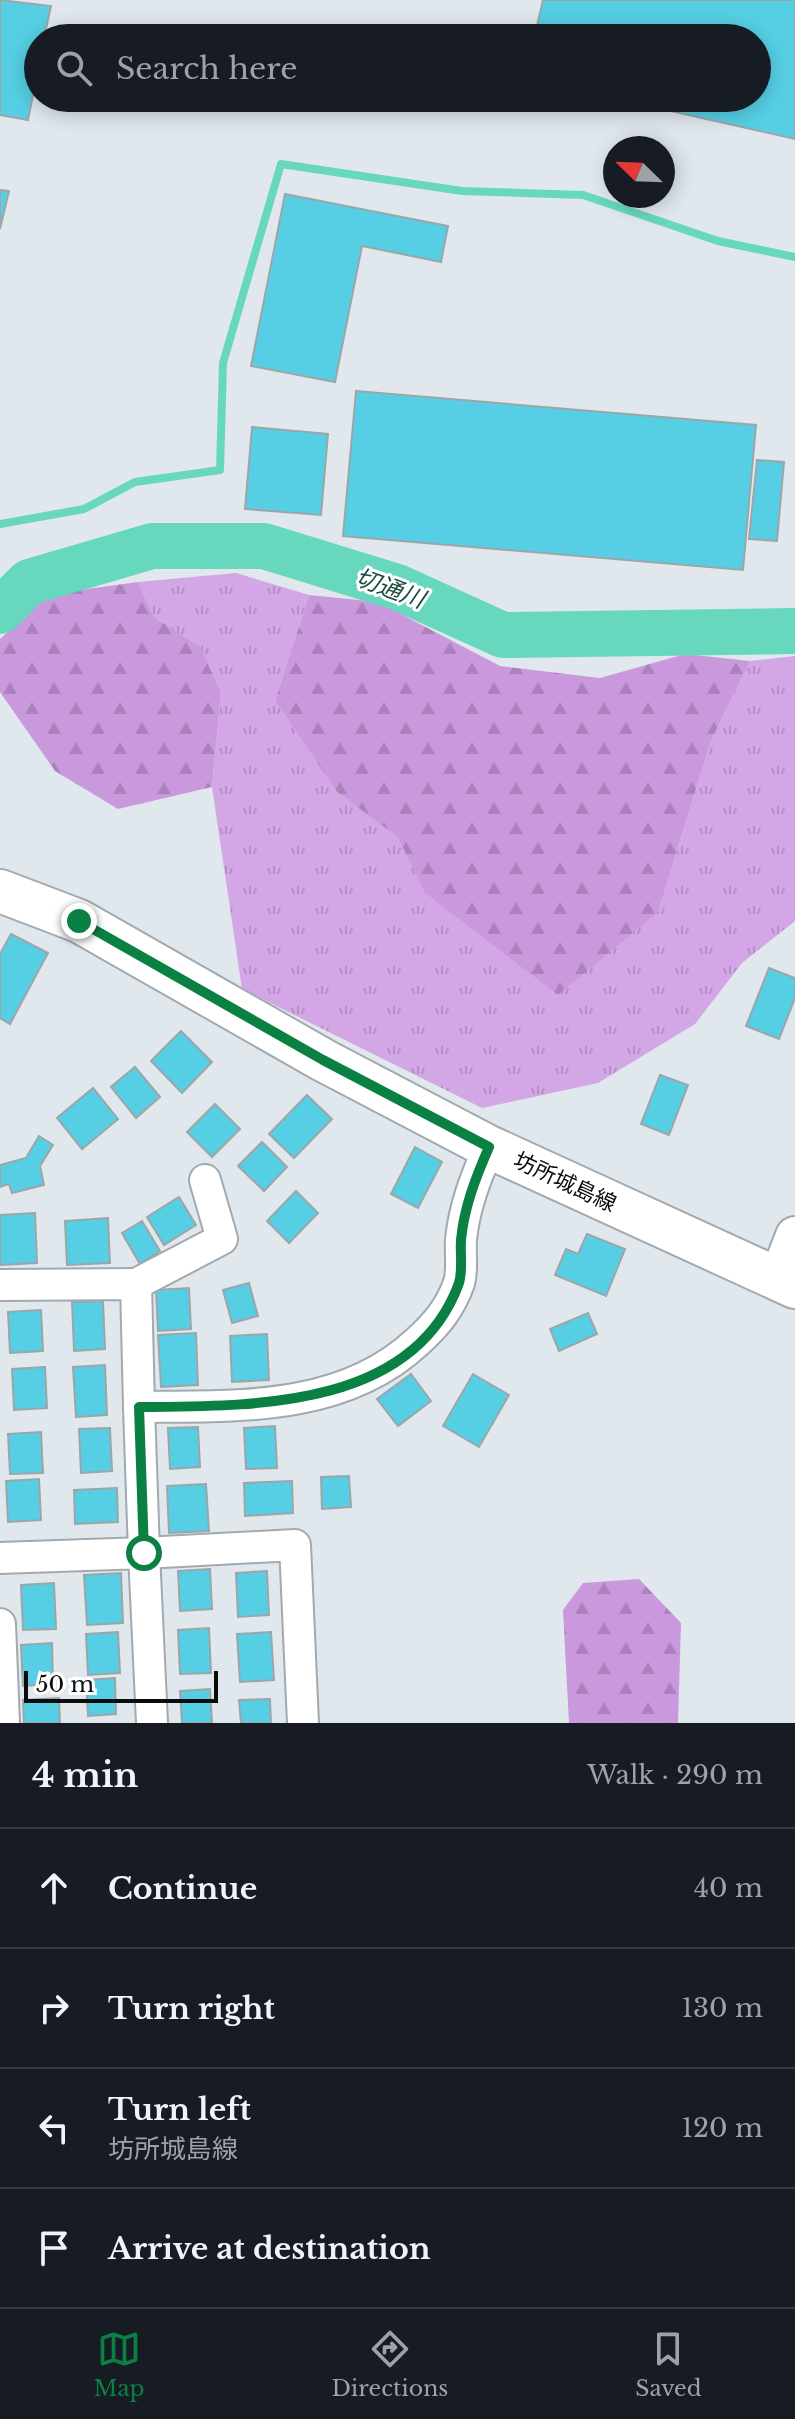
<!DOCTYPE html>
<meta charset="utf-8">
<style>
body{margin:0;font-family:"Libre Baskerville","Noto Sans JP",serif;background:#242831;color:#f1f3f6}
.compass{position:absolute;left:603px;top:136px;width:72px;height:72px;border-radius:50%;background:#171b24;box-shadow:0 4px 20px #0003;rotate:293deg}
.scale{position:absolute;left:24px;bottom:20px;width:194px;box-sizing:border-box;padding-left:8px;border:4px solid #0a0c0e;border-top:0;font-size:22px;line-height:28px;white-space:nowrap;color:#0a0c0e;-webkit-text-stroke:6px #fff;paint-order:stroke}
.stop{position:absolute;width:24px;height:24px;margin:-18px;border:6px solid #0b8043;border-radius:50%;background:#fff}
.stop.end{background:#0b8043;border-color:#fff;box-shadow:0 2px 8px #0008}
.list{margin:0;padding:0;list-style:none}
h2{display:flex;justify-content:space-between;align-items:center;height:104px;margin:0;padding:0 32px;font-size:34px}
h2 small{font-size:26px;font-weight:400;color:#9ea1a6}
.list li{display:grid;grid-template-columns:52px 1fr auto;gap:24px;align-items:center;box-sizing:border-box;height:120px;padding:0 32px;border-top:2px solid #363941}
.list b{display:block;font-size:30px;white-space:nowrap}
.list p{margin:0;font-size:26px;white-space:nowrap;color:#9ea1a6}
.list em{font-size:26px;font-style:normal;color:#9ea1a6}
.icon{flex:none;width:44px;height:44px;fill:none;stroke:currentColor;stroke-width:2;stroke-linecap:round;stroke-linejoin:round}
.map{position:relative;flex:none;width:795px;height:1723px;overflow:hidden}
.search{position:absolute;background:#171b24;box-shadow:0 4px 20px #0003;left:24px;right:24px;top:24px;height:88px;display:flex;align-items:center;gap:20px;box-sizing:border-box;padding:0 28px;border-radius:44px;color:#9ea1a6;font-size:30px}
.sheet{height:584px;background:#171b24}
nav{display:flex;justify-content:space-around;align-items:center;box-sizing:border-box;height:112px;border-top:2px solid #363941;background:#171b24;font-size:22px;color:#9ea1a6}
nav a{display:grid;justify-items:center;gap:4px}
nav .on{color:#0b8043}
.map>svg:first-child{display:block}
</style>
<div class="map">
<svg width="795" height="1723" viewBox="0 0 795 1723">
<defs>
<pattern id="grass-tufts" width="24" height="20" patternUnits="userSpaceOnUse" patternTransform="scale(2)"><rect width="24" height="20" fill="#d3a6e6"/><path d="M3 7l-1-3M5 7V3M7 7l1-3M15 17l-1-3M17 17v-4M19 17l1-3" fill="none" stroke="#b48ec4"/></pattern>
<pattern id="forest-firs" width="22" height="20" patternUnits="userSpaceOnUse" patternTransform="scale(2)"><rect width="22" height="20" fill="#c998dd"/><path d="M5 1l3.5 6h-7zM16 11l3.5 6h-7z" fill="#ab82bc"/></pattern>
</defs>
<rect width="100%" height="100%" fill="#e0e8ee"/>
<polygon fill="url(#grass-tufts)" points="236,573 309,595 275,701 337,792 398,836 424,892 658,912 711,741 750,661 795,656 795,921 742,963 695,1024 598,1083 482,1108 242,989 212,787 221,692 200,648 154,617 138,582"/>
<g fill="url(#forest-firs)">
<polygon points="138,582 154,617 200,647 221,692 212,787 118,809 55,771 0,692 0,639 50,594"/>
<polygon points="309,595 378,602 500,666 600,678 685,654 750,661 711,741 658,912 558,995 424,892 398,837 337,792 275,701"/>
<polygon points="639,1579 681,1623 678,1723 569,1723 563,1610 583,1583"/>
</g>
<g fill="none" stroke-linecap="round" stroke-linejoin="round">
<polyline stroke="#67d7bd" stroke-width="8" points="0,524 84,509 135,482 220,470 223,363 281,164 462,191 583,195 718,241 795,257"/>
<polyline stroke="#67d7bd" stroke-width="46" points="0,611 29,582 152,546 264,546 397,587 503,635 795,631"/>
</g>
<g fill="#56cfe4" stroke="#9ca6a8" stroke-width="2">
<polygon points="0,0 51,6 44,38 38,38 38,71 28,120 0,115"/>
<polygon points="543,0 795,0 795,139 613,98 757,98 757,38 534,38"/>
<polygon points="0,190 9,191 0,229"/>
<polygon points="285,194 448,226 441,262 362,246 335,382 251,366"/>
<polygon points="356,391 756,425 743,570 343,536"/>
<polygon points="252,427 328,434 321,515 245,509"/>
<polygon points="757,460 784,462 777,541 749,539"/>
<polygon points="11,934 48,953 10,1024 0,1018 0,954"/>
<polygon points="769,968 795,978 795,998 779,1039 746,1026"/>
<polygon points="181,1031 212,1062 182,1093 151,1061"/>
<polygon points="135,1067 160,1097 136,1118 111,1087"/>
<polygon points="660,1075 688,1085 669,1135 641,1124"/>
<polygon points="93,1088 118,1119 82,1149 57,1118"/>
<polygon points="307,1095 332,1119 294,1158 269,1134"/>
<polygon points="215,1104 240,1129 212,1157 187,1132"/>
<polygon points="39,1136 53,1145 40,1166 44,1185 12,1193 9,1184 0,1187 0,1165 26,1158"/>
<polygon points="262,1142 287,1167 264,1191 238,1166"/>
<polygon points="415,1147 442,1162 418,1208 391,1194"/>
<polygon points="296,1191 318,1213 289,1243 267,1221"/>
<polygon points="179,1197 196,1225 164,1245 147,1217"/>
<polygon points="35,1213 37,1263 0,1265 0,1215"/>
<polygon points="108,1218 110,1263 67,1265 65,1221"/>
<polygon points="142,1221 160,1251 140,1264 122,1233"/>
<polygon points="587,1234 625,1249 606,1296 555,1275 566,1249 578,1254"/>
<polygon points="249,1283 258,1316 232,1323 223,1290"/>
<polygon points="189,1288 191,1329 158,1331 156,1290"/>
<polygon points="103,1301 105,1349 74,1351 72,1302"/>
<polygon points="41,1310 43,1351 10,1353 8,1312"/>
<polygon points="588,1313 597,1334 559,1351 550,1329"/>
<polygon points="196,1333 198,1385 161,1387 158,1335"/>
<polygon points="267,1334 269,1380 232,1382 230,1336"/>
<polygon points="105,1365 107,1415 76,1417 73,1367"/>
<polygon points="45,1367 47,1408 14,1410 12,1369"/>
<polygon points="411,1374 431,1401 398,1426 377,1399"/>
<polygon points="473,1374 509,1395 479,1447 443,1426"/>
<polygon points="275,1426 277,1468 246,1469 244,1428"/>
<polygon points="198,1427 200,1467 170,1469 168,1428"/>
<polygon points="110,1428 112,1471 81,1473 79,1429"/>
<polygon points="41,1432 43,1473 10,1474 8,1434"/>
<polygon points="349,1476 351,1507 322,1509 321,1477"/>
<polygon points="39,1479 41,1520 8,1522 6,1481"/>
<polygon points="292,1481 293,1513 245,1516 244,1483"/>
<polygon points="206,1484 209,1531 169,1533 167,1486"/>
<polygon points="117,1488 118,1522 75,1524 74,1490"/>
<polygon points="210,1569 212,1609 180,1611 178,1571"/>
<polygon points="267,1571 269,1615 238,1617 236,1573"/>
<polygon points="121,1573 123,1623 87,1625 84,1575"/>
<polygon points="54,1583 56,1629 23,1630 21,1585"/>
<polygon points="209,1628 211,1673 180,1674 178,1630"/>
<polygon points="118,1632 120,1673 88,1675 86,1634"/>
<polygon points="271,1632 274,1680 240,1682 237,1634"/>
<polygon points="52,1643 53,1684 23,1686 21,1645"/>
<polygon points="115,1678 116,1714 88,1716 86,1680"/>
<polygon points="210,1689 212,1723 182,1723 180,1691"/>
<polygon points="59,1698 60,1723 24,1723 23,1700"/>
<polygon points="270,1699 271,1723 241,1723 239,1700"/>
</g>
<g fill="none" stroke-linecap="round" stroke-linejoin="round">
<g stroke="#a2a9af" stroke-width="34">
<g id="minor">
<polyline points="136,1284 222,1239 205,1180"/>
<polyline points="0,1285 136,1284 139,1407"/>
<polyline points="0,1558 144,1553 152,1723"/>
<polyline points="0,1624 4,1723"/>
<path d="M 303,1723 L 295,1545 L 144,1553 L 139,1407 C 236,1406 342,1412 417,1342 C 437,1324 450,1308 459,1283 C 463,1270 460,1254 461,1240 C 464,1207 476,1177 489,1147"/>
</g>
</g>
<g stroke="#a2a9af" stroke-width="42">
<polyline id="tertiary" points="778,1280 795,1236"/>
</g>
<g stroke="#a2a9af" stroke-width="46">
<polyline id="secondary" points="0,891 79,921 323,1060 489,1147 795,1287"/>
</g>
<use href="#minor" stroke="#fff" stroke-width="30"/>
<use href="#tertiary" stroke="#fff" stroke-width="38"/>
<use href="#secondary" stroke="#fff" stroke-width="42"/>
</g>
<g fill="none" stroke-linecap="round" stroke-linejoin="round">
<path stroke="#0b8043" stroke-width="10" d="M 79,921 L 323,1060 L 489,1147 C 476,1177 464,1207 461,1240 C 460,1254 463,1270 459,1283 C 413,1410 250,1406 139,1407 L 144,1553"/>
</g>
<g text-anchor="middle" dominant-baseline="central" stroke-width="6" stroke-linejoin="round" paint-order="stroke">
<g font-size="22" fill="#0a0c0e" stroke="#fff">
<text transform="translate(565 1182) rotate(25)">坊所城島線</text>
</g>
<g font-size="24" font-style="italic" fill="#1c4d42" stroke="#fff">
<text transform="translate(390 588) rotate(20)">切通川</text>
</g>
</g>
</svg>
<svg class="compass" viewBox="-18 -18 36 36"><path d="M0-13l5 13h-10z" fill="#e53935"/><path d="M0 13l5-13h-10z" fill="#9ea1a6"/></svg>
<div class="scale">50 m</div>
<div class="stop" style="left:144px;top:1553px"></div>
<div class="stop end" style="left:79px;top:921px"></div>
<div class="search"><svg class="icon" aria-label="search" viewBox="0 0 24 24"><circle cx="10" cy="10" r="6"/><path d="M15 15l6 6"/></svg>Search here</div>
</div>
<section class="sheet">
<h2>4 min<small>Walk · 290 m</small></h2>
<ul class="list">
<li><svg class="icon" aria-label="ahead" viewBox="0 0 24 24"><path d="M12 20V5M6 11l6-6 6 6"/></svg><div><b>Continue</b></div><em>40 m</em></li>
<li><svg class="icon" aria-label="right" viewBox="0 0 24 24"><path d="M7 20v-9h11M14 6l5 5-5 5"/></svg><div><b>Turn right</b></div><em>130 m</em></li>
<li><svg class="icon" aria-label="left" viewBox="0 0 24 24"><path d="M17 20v-9H6M10 6l-5 5 5 5"/></svg><div><b>Turn left</b><p>坊所城島線</p></div><em>120 m</em></li>
<li><svg class="icon" aria-label="arrive" viewBox="0 0 24 24"><path d="M6 21V4h12l-3 4 3 4H6"/></svg><div><b>Arrive at destination</b></div></li>
</ul>
</section>
<nav>
<a class="on"><svg class="icon" aria-label="map" viewBox="0 0 24 24"><path d="M3 6l6-2 6 2 6-2v14l-6 2-6-2-6 2zM9 4v14M15 6v14"/></svg>Map</a>
<a><svg class="icon" aria-label="directions" viewBox="0 0 24 24"><path d="M12 3l9 9-9 9-9-9zM9 14v-3h6M13 9l2 2-2 2"/></svg>Directions</a>
<a><svg class="icon" aria-label="saved" viewBox="0 0 24 24"><path d="M7 4h10v16l-5-4-5 4z"/></svg>Saved</a>
</nav>
